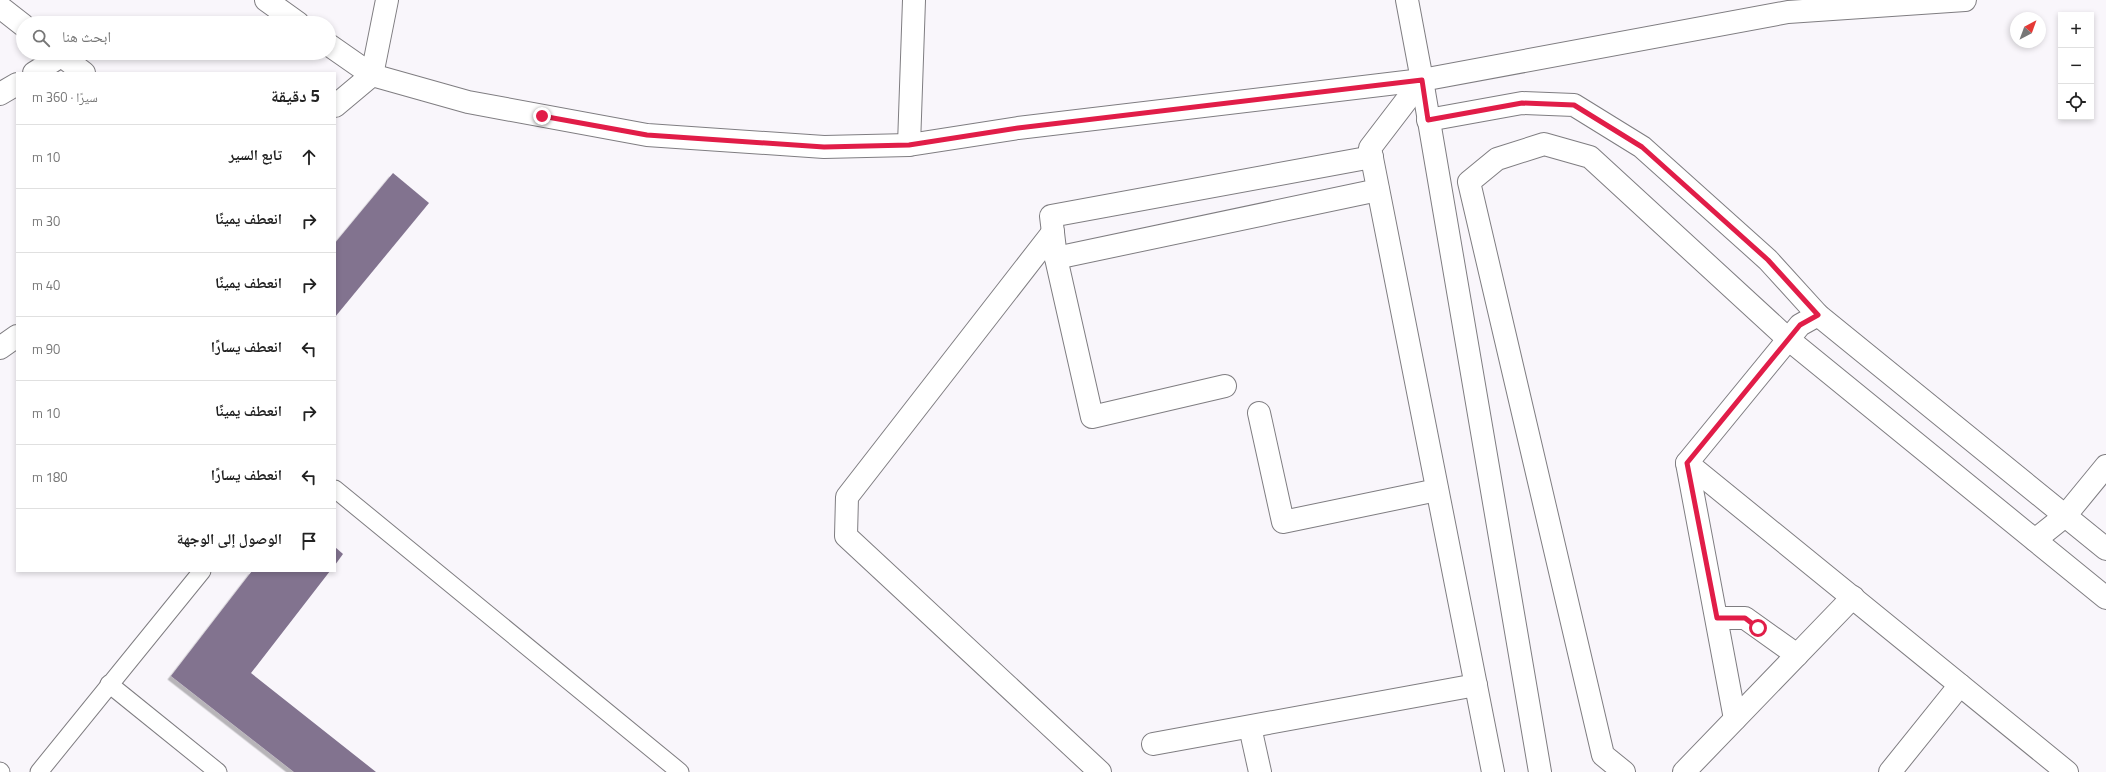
<!DOCTYPE html>
<html lang="ar">
<meta charset="utf-8">
<style>
body{margin:0;font-family:"Titillium Web","Noto Naskh Arabic",sans-serif;background:#f6f6f6;color:#222;direction:rtl}
.controls{position:absolute;right:12px;top:12px;display:grid;overflow:hidden;border-radius:0px;box-shadow:0 2px 6px #0003}
.controls button{width:36px;height:36px;display:grid;place-items:center;padding:0;border:0;border-bottom:1px solid #e0e0e0;background:#fff;color:#222;font:20px sans-serif}
.compass{position:absolute;left:2010px;top:12px;width:36px;height:36px;border-radius:50%;background:#fff;box-shadow:0 2px 6px #0003;rotate:41deg}
.stop{position:absolute;width:12px;height:12px;margin:-9px;border:3px solid #e11d48;border-radius:50%;background:#fff}
.stop.end{background:#e11d48;border-color:#fff;box-shadow:0 1px 4px #0008}
.list{margin:0;padding:0;list-style:none}
h2{display:flex;justify-content:space-between;align-items:center;height:52px;margin:0;padding:0 16px;font-size:17px}
h2 small{font-size:13px;font-weight:400;color:#767676}
.list li{display:grid;grid-template-columns:26px 1fr auto;gap:12px;align-items:center;box-sizing:border-box;height:64px;padding:0 16px;border-top:1px solid #e0e0e0}
.list b{display:block;font-size:15px;white-space:nowrap}
.list em{font-size:13px;font-style:normal;color:#767676}
.icon{flex:none;width:22px;height:22px;fill:none;stroke:currentColor;stroke-width:2;stroke-linecap:round;stroke-linejoin:round}
.map{position:relative;flex:none;width:2106px;height:772px;overflow:hidden;direction:ltr}
.search{position:absolute;background:#fff;box-shadow:0 2px 6px #0003;left:16px;top:16px;width:320px;height:44px;display:flex;align-items:center;gap:10px;box-sizing:border-box;padding:0 14px;border-radius:22px;color:#767676;font-size:15px}
.panel{position:absolute;background:#fff;box-shadow:0 2px 6px #0003;left:16px;top:72px;width:320px;height:500px;border-radius:0px;direction:rtl}
.map>svg:first-child{display:block}
</style>
<div class="map">
<svg width="2106" height="772" viewBox="0 0 2106 772">
<defs>
<filter id="shadow"><feDropShadow dx="-3.5" dy="3.5" stdDeviation="0" flood-color="#0004"/></filter>
</defs>
<rect width="100%" height="100%" fill="#f9f6fb"/>
<g fill="#82738f" filter="url(#shadow)">
<polygon points="393,173 429,203 335,317 335,243"/>
<polygon points="335,547 343,554 335,565"/>
<polygon points="252,571 330,571 251,673 376,772 294,772 171,676"/>
</g>
<g fill="none" stroke-linecap="round" stroke-linejoin="round">
<g stroke="#7f7d81" stroke-width="19">
<g id="service">
<polyline points="335,489 680,772"/>
<polyline points="109,684 218,772"/>
<polyline points="0,771 1,772"/>
<polyline points="39,772 202,571"/>
</g>
</g>
<g stroke="#7f7d81" stroke-width="24">
<g id="minor">
<polyline points="266,0 298,23"/>
<polyline points="1407,0 1422,80"/>
<polyline points="0,7 23,25"/>
<polyline points="329,45 372,75 387,0"/>
<polyline points="58,53 84,73"/>
<polyline points="34,73 61,56"/>
<polyline points="0,94 17,84"/>
<polyline points="1428,120 1522,103 1574,105 1642,147 1768,260 1818,315 2106,549"/>
<polyline points="909,145 914,0"/>
<polyline points="1053,232 847,497 846,536 1100,772"/>
<polyline points="1056,258 1378,190"/>
<polyline points="1818,315 1800,325 1687,463 2067,772"/>
<polyline points="1225,386 1092,417 1056,258 1051,216 1372,157"/>
<polyline points="1259,413 1283,522 1437,490"/>
<polyline points="1687,463 1735,719"/>
<polyline points="2035,540 2065,516 2106,466"/>
<polyline points="1717,618 1745,618 1797,655"/>
<polyline points="1250,727 1260,772"/>
<polyline points="1153,744 1476,685"/>
<polyline points="1493,772 1370,148 1422,80 1788,12 1965,0"/>
<polyline points="1624,772 1603,755 1469,182 1497,159 1544,144 1590,157 1788,339 2106,598"/>
<polyline points="1684,772 1853,597"/>
<polyline points="1890,772 1960,685"/>
</g>
</g>
<g stroke="#7f7d81" stroke-width="24">
<g id="tertiary">
<polyline points="335,106 372,75 468,102 647,135 824,147 909,145 1018,128 1422,80 1540,772"/>
<polyline points="0,348 17,336"/>
</g>
</g>
<use href="#service" stroke="#fff" stroke-width="17"/>
<use href="#minor" stroke="#fff" stroke-width="22"/>
<use href="#tertiary" stroke="#fff" stroke-width="22"/>
</g>
<g fill="none" stroke-linecap="round" stroke-linejoin="round">
<polyline stroke="#e11d48" stroke-width="5" points="542,116 647,135 824,147 909,145 1018,128 1422,80 1428,120 1522,103 1574,105 1642,147 1768,260 1818,315 1800,325 1687,463 1717,618 1745,618 1758,628"/>
</g>
</svg>
<div class="controls">
<button>+</button>
<button>−</button>
<button><svg class="icon" aria-label="locate" viewBox="0 0 24 24"><circle cx="12" cy="12" r="6"/><path d="M12 2v4M12 18v4M2 12h4M18 12h4"/></svg></button>
</div>
<svg class="compass" viewBox="-18 -18 36 36"><path d="M0-13l5 13h-10z" fill="#e53935"/><path d="M0 13l5-13h-10z" fill="#767676"/></svg>
<div class="stop" style="left:1758px;top:628px"></div>
<div class="stop end" style="left:542px;top:116px"></div>
<div class="search"><svg class="icon" aria-label="search" viewBox="0 0 24 24"><circle cx="10" cy="10" r="6"/><path d="M15 15l6 6"/></svg>ابحث هنا</div>
<section class="panel">
<h2>5 دقيقة<small>سيرًا · 360 m</small></h2>
<ul class="list">
<li><svg class="icon" aria-label="ahead" viewBox="0 0 24 24"><path d="M12 20V5M6 11l6-6 6 6"/></svg><div><b>تابع السير</b></div><em>10 m</em></li>
<li><svg class="icon" aria-label="right" viewBox="0 0 24 24"><path d="M7 20v-9h11M14 6l5 5-5 5"/></svg><div><b>انعطف يمينًا</b></div><em>30 m</em></li>
<li><svg class="icon" aria-label="right" viewBox="0 0 24 24"><path d="M7 20v-9h11M14 6l5 5-5 5"/></svg><div><b>انعطف يمينًا</b></div><em>40 m</em></li>
<li><svg class="icon" aria-label="left" viewBox="0 0 24 24"><path d="M17 20v-9H6M10 6l-5 5 5 5"/></svg><div><b>انعطف يسارًا</b></div><em>90 m</em></li>
<li><svg class="icon" aria-label="right" viewBox="0 0 24 24"><path d="M7 20v-9h11M14 6l5 5-5 5"/></svg><div><b>انعطف يمينًا</b></div><em>10 m</em></li>
<li><svg class="icon" aria-label="left" viewBox="0 0 24 24"><path d="M17 20v-9H6M10 6l-5 5 5 5"/></svg><div><b>انعطف يسارًا</b></div><em>180 m</em></li>
<li><svg class="icon" aria-label="arrive" viewBox="0 0 24 24"><path d="M6 21V4h12l-3 4 3 4H6"/></svg><div><b>الوصول إلى الوجهة</b></div></li>
</ul>
</section>
</div>
